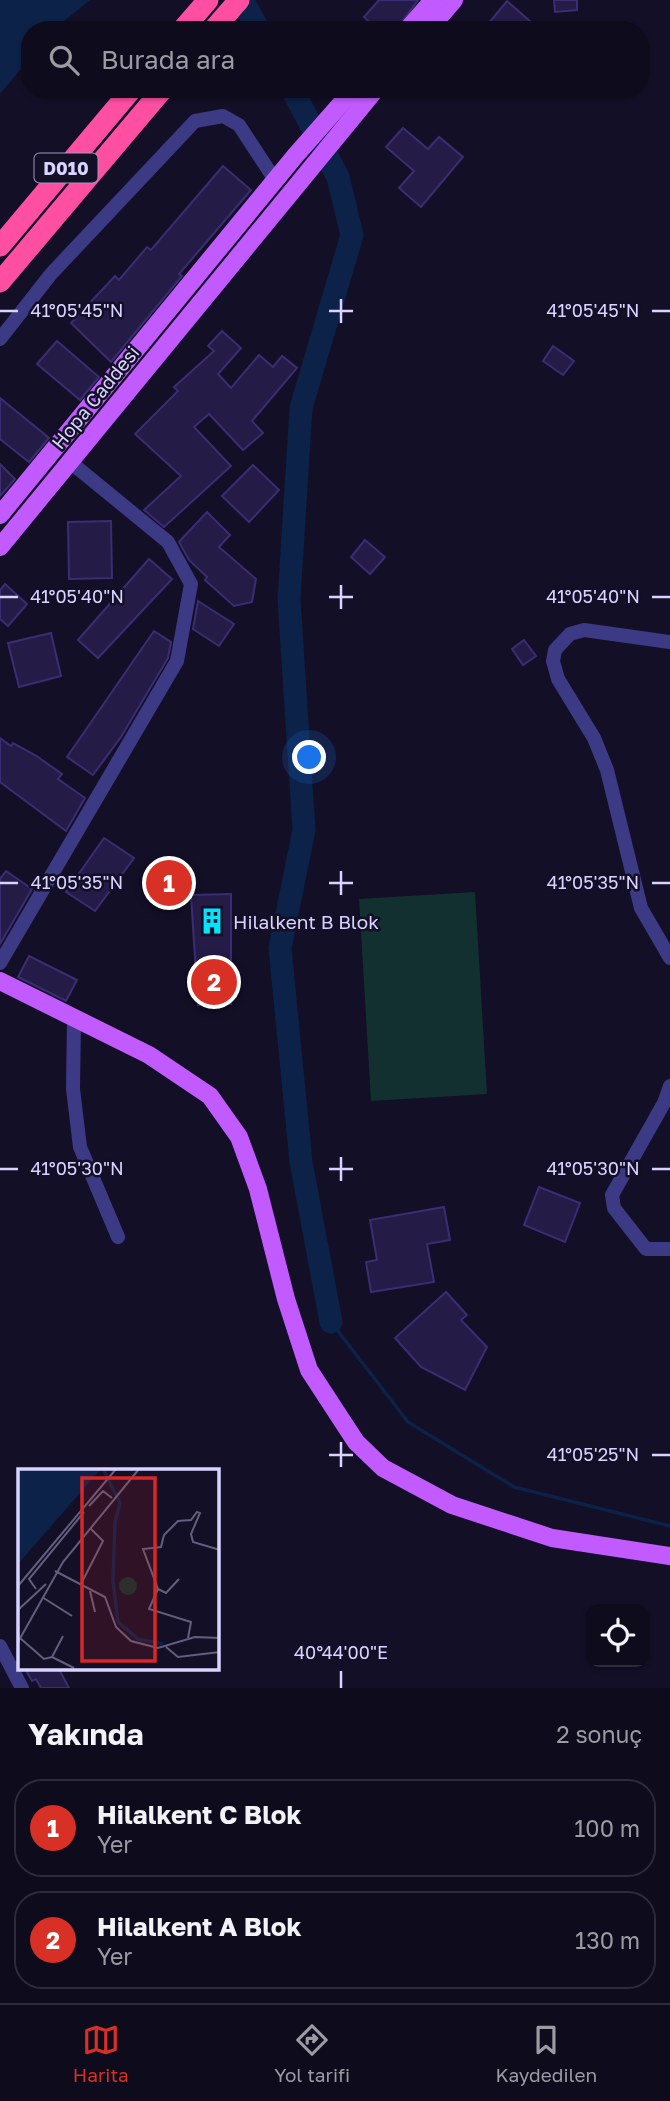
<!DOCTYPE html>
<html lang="tr">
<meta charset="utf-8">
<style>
body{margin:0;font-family:"Golos Text",sans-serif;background:#1c1929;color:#f1f3f6}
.controls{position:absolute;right:21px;bottom:21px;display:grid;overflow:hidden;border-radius:14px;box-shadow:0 2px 5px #0004}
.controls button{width:63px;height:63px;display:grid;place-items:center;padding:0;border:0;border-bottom:2px solid #2e2b3b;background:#0e0b1c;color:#f1f3f6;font:35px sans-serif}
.you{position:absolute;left:310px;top:758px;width:24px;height:24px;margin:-18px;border:5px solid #fff;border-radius:50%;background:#1a73e8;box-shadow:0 0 0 10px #1a73e833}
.badge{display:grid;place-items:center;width:46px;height:46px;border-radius:50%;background:#d93025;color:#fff;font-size:23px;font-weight:700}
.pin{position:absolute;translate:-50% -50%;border:4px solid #fff;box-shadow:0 2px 7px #0006}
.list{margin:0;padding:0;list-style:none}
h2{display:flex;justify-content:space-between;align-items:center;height:91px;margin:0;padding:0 28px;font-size:30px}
h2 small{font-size:23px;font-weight:400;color:#9b9ba3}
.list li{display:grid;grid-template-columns:46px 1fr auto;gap:21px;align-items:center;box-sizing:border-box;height:98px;margin:0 14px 14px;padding:0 14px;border:2px solid #2e2b3b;border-radius:28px}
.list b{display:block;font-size:26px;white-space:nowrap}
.list p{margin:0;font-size:23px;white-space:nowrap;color:#9b9ba3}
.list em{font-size:23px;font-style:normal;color:#9b9ba3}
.icon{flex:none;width:38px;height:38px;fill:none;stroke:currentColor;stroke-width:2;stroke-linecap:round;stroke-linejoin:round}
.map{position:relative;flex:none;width:670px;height:1688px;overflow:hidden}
.search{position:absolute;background:#0e0b1c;box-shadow:0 2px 5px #0004;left:21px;right:21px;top:21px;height:77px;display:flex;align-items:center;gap:18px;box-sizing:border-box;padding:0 24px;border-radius:28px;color:#9b9ba3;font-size:26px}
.sheet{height:315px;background:#0e0b1c}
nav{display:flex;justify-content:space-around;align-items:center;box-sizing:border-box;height:98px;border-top:2px solid #2e2b3b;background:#0e0b1c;font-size:19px;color:#9b9ba3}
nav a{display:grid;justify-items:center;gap:4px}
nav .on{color:#d93025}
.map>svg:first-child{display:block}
</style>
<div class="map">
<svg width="670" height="1688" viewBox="0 0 670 1688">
<rect width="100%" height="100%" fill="#130f26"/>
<polygon fill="#12302f" points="475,892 487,1094 371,1101 359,899"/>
<polygon fill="#0c2248" points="0,0 90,0 53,30 30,30 30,58 0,94"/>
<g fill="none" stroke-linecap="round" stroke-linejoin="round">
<polyline stroke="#0c2248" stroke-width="3.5" points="331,1322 408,1422 514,1487 670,1526"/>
<g stroke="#0c2248" stroke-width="23">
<polyline points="242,0 259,30"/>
<polyline points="292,89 338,177 352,235 301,408 289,599 304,830 280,948 301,1162 331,1322"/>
</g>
</g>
<g fill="#241b47" stroke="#3b2d73" stroke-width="2">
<polygon points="379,0 418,0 396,30 361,30 368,21 364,17"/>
<polygon points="554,0 577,0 577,10 555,12"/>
<polygon points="507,1 540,30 483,30"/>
<polygon points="403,128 428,149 439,137 463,157 421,207 399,188 414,171 386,147"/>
<polygon points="223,166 251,190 179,274 182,276 111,362 71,323 115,276 119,280 147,247 151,250"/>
<polygon points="222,331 241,348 218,374 231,388 259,355 273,367 282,356 297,368 252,421 263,433 243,450 209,414 194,427 231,466 164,527 144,510 181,476 135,434 178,391 174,387 214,351 208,346"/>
<polygon points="57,341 99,377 80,400 37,364"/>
<polygon points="553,346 574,361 563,375 543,361"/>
<polygon points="0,398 49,438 29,462 0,439"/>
<polygon points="0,464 15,479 0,496"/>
<polygon points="253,465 279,490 249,522 222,496"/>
<polygon points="207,512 230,535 219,547 256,579 252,602 234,606 205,580 207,577 189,560 179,542"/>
<polygon points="111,521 112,578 69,579 68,522"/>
<polygon points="365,540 385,557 370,574 351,557"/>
<polygon points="149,559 172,579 98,658 78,640"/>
<polygon points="5,584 27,604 8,626 0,619 0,590"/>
<polygon points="198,601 234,624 219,646 193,629"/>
<polygon points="154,631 171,642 168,658 121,737 93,775 67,757"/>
<polygon points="51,633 61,676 19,687 8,643"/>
<polygon points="524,640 536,656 523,665 512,649"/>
<polygon points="0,738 11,746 13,743 35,755 62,774 58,779 85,798 66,831 0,782"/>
<polygon points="104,838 134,858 95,911 66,892"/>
<polygon points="171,859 192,875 167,907 146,891"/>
<polygon points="6,871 32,889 0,944 0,879"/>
<polygon points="231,894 231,1004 198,1005 191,895"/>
<polygon points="29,956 77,980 66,1001 18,977"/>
<polygon points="539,1187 580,1203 565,1242 524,1225"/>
<polygon points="444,1207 450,1240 427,1244 434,1282 371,1292 366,1262 377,1260 370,1220"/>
<polygon points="446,1292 467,1315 461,1320 487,1347 465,1390 421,1367 395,1338"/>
<polygon points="25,1669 59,1669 69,1688 41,1688 36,1679 32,1681"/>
</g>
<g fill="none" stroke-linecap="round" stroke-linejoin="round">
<g stroke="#3d3a85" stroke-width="14">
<polyline points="0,339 51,274 195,121 223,116 239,125 275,180"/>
<polyline points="670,642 584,630 570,634 555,650 553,661 558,679 594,738 607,770 641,908 670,958"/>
<polyline points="0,963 177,661 191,584 168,542 69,461"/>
<polyline points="74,1020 73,1089 80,1147 118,1237"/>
<polyline points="670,1086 664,1103 612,1195 614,1208 646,1249 670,1249"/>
<polyline points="0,1646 22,1688"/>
</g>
<g stroke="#c25bff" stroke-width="18">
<polyline points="407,30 433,0"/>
<polyline points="428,30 454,0"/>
<polyline points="0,515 295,156 354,89"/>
<polyline points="0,547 376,89"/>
<polyline points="0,981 149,1055 210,1096 239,1137 258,1189 286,1299 309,1370 356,1442 383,1468 452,1505 552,1538 670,1556"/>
</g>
<g stroke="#ff4fa3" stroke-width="21">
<polyline points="182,30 208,0"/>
<polyline points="213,30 239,0"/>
<polyline points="0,246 132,89"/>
<polyline points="0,282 163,89"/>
</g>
</g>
<path fill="none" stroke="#d9d4ff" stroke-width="2.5" d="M 341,299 L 341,323M 0,311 L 18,311M 329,311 L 353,311M 652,311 L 670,311M 341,585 L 341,609M 0,597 L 18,597M 329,597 L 353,597M 652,597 L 670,597M 341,871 L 341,895M 0,883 L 18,883M 329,883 L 353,883M 652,883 L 670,883M 341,1157 L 341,1181M 0,1169 L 18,1169M 329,1169 L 353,1169M 652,1169 L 670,1169M 341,1442 L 341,1467M 329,1455 L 353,1455M 652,1455 L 670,1455M 341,1671 L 341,1688"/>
<defs>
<g id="building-bare" transform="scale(2.1)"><path d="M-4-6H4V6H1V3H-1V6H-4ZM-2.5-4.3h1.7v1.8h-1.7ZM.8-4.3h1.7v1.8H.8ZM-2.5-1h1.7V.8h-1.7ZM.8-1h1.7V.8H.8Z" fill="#00e5ff" stroke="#130f26" stroke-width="2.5" paint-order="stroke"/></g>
</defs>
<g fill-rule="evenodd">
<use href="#building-bare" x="212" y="921"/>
</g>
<g text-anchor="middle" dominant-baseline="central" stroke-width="5" stroke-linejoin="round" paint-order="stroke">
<rect fill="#130f26" stroke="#9e99be" stroke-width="2" x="34.5" y="153.5" width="63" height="29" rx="5"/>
<g font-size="18" font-weight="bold" fill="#d9d4ff">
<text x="66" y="168">D010</text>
</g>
<g font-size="19" fill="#d9d4ff" stroke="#130f26">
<text transform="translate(95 397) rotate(-51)">Hopa Caddesi</text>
</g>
<g font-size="19" fill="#d9d4ff" stroke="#130f26" text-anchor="start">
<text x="233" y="921">Hilalkent B Blok</text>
</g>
</g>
<g transform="translate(18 1469)">
<rect width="201" height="201" fill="#130f26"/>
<path d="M101 117a9 9 0 1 1 18 0a9 9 0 1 1-18 0Z" fill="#12302f"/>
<path d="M 0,0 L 83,0 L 0,95 Z" fill="#0c2248"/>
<path fill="none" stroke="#0c2248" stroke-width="3.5" d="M 85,0 L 102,34 L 97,53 L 95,112 L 100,153M 100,153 L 120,170 L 145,175"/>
<path fill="none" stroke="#625e7d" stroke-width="2" d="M 71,37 L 85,22 L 94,29M 37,102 L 87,128 L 98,158 L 113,172 L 140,179 L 177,168 L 202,169M 63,115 L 85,72 L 72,59M 0,117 L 98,0M 18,120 L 11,110 L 66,43M 140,120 L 148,124 L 161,110M 72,122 L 77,143M 24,128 L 54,147M 0,141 L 28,115M 45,167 L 34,188 L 56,199M 2,169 L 26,190 L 34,188M 170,169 L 173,153 L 131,140 L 140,120 L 125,80 L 143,78 L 146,66 L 160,52 L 173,51 L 179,43 L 182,44 L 173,65 L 175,73 L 202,81M 0,173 L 45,93 L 121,0M 148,178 L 160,188 L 202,183"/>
<path fill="#d62828" fill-opacity="0.15" stroke="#d62828" stroke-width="3.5" d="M 64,9 L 137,9 L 137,192 L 64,192 Z"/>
<rect width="201" height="201" fill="none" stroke="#d9d4ff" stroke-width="3.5"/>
</g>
<g font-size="18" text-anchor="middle" fill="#d9d4ff" stroke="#130f26" stroke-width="5" stroke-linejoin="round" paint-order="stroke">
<text x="77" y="317">41°05'45"N</text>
<text x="593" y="317">41°05'45"N</text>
<text x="77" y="603">41°05'40"N</text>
<text x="593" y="603">41°05'40"N</text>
<text x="77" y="889">41°05'35"N</text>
<text x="593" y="889">41°05'35"N</text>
<text x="77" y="1175">41°05'30"N</text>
<text x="593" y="1175">41°05'30"N</text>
<text x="593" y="1461">41°05'25"N</text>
<text x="341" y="1659">40°44'00"E</text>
</g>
</svg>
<div class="controls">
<button><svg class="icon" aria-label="locate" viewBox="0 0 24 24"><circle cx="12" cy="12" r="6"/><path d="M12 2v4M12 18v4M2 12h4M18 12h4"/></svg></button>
</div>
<div class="you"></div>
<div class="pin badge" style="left:169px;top:883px">1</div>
<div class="pin badge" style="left:214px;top:982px">2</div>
<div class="search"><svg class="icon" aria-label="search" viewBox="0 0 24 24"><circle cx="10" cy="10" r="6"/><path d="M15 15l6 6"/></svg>Burada ara</div>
</div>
<section class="sheet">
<h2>Yakında<small>2 sonuç</small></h2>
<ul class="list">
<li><span class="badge">1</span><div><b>Hilalkent C Blok</b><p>Yer</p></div><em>100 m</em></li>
<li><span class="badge">2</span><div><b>Hilalkent A Blok</b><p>Yer</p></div><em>130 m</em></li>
</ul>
</section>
<nav>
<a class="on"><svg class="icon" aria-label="map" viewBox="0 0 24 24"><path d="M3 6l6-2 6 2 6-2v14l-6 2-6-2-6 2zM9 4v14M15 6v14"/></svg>Harita</a>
<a><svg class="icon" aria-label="directions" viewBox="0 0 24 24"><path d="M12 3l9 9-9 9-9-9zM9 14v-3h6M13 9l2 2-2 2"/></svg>Yol tarifi</a>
<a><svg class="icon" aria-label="saved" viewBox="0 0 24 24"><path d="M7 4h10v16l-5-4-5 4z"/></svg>Kaydedilen</a>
</nav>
